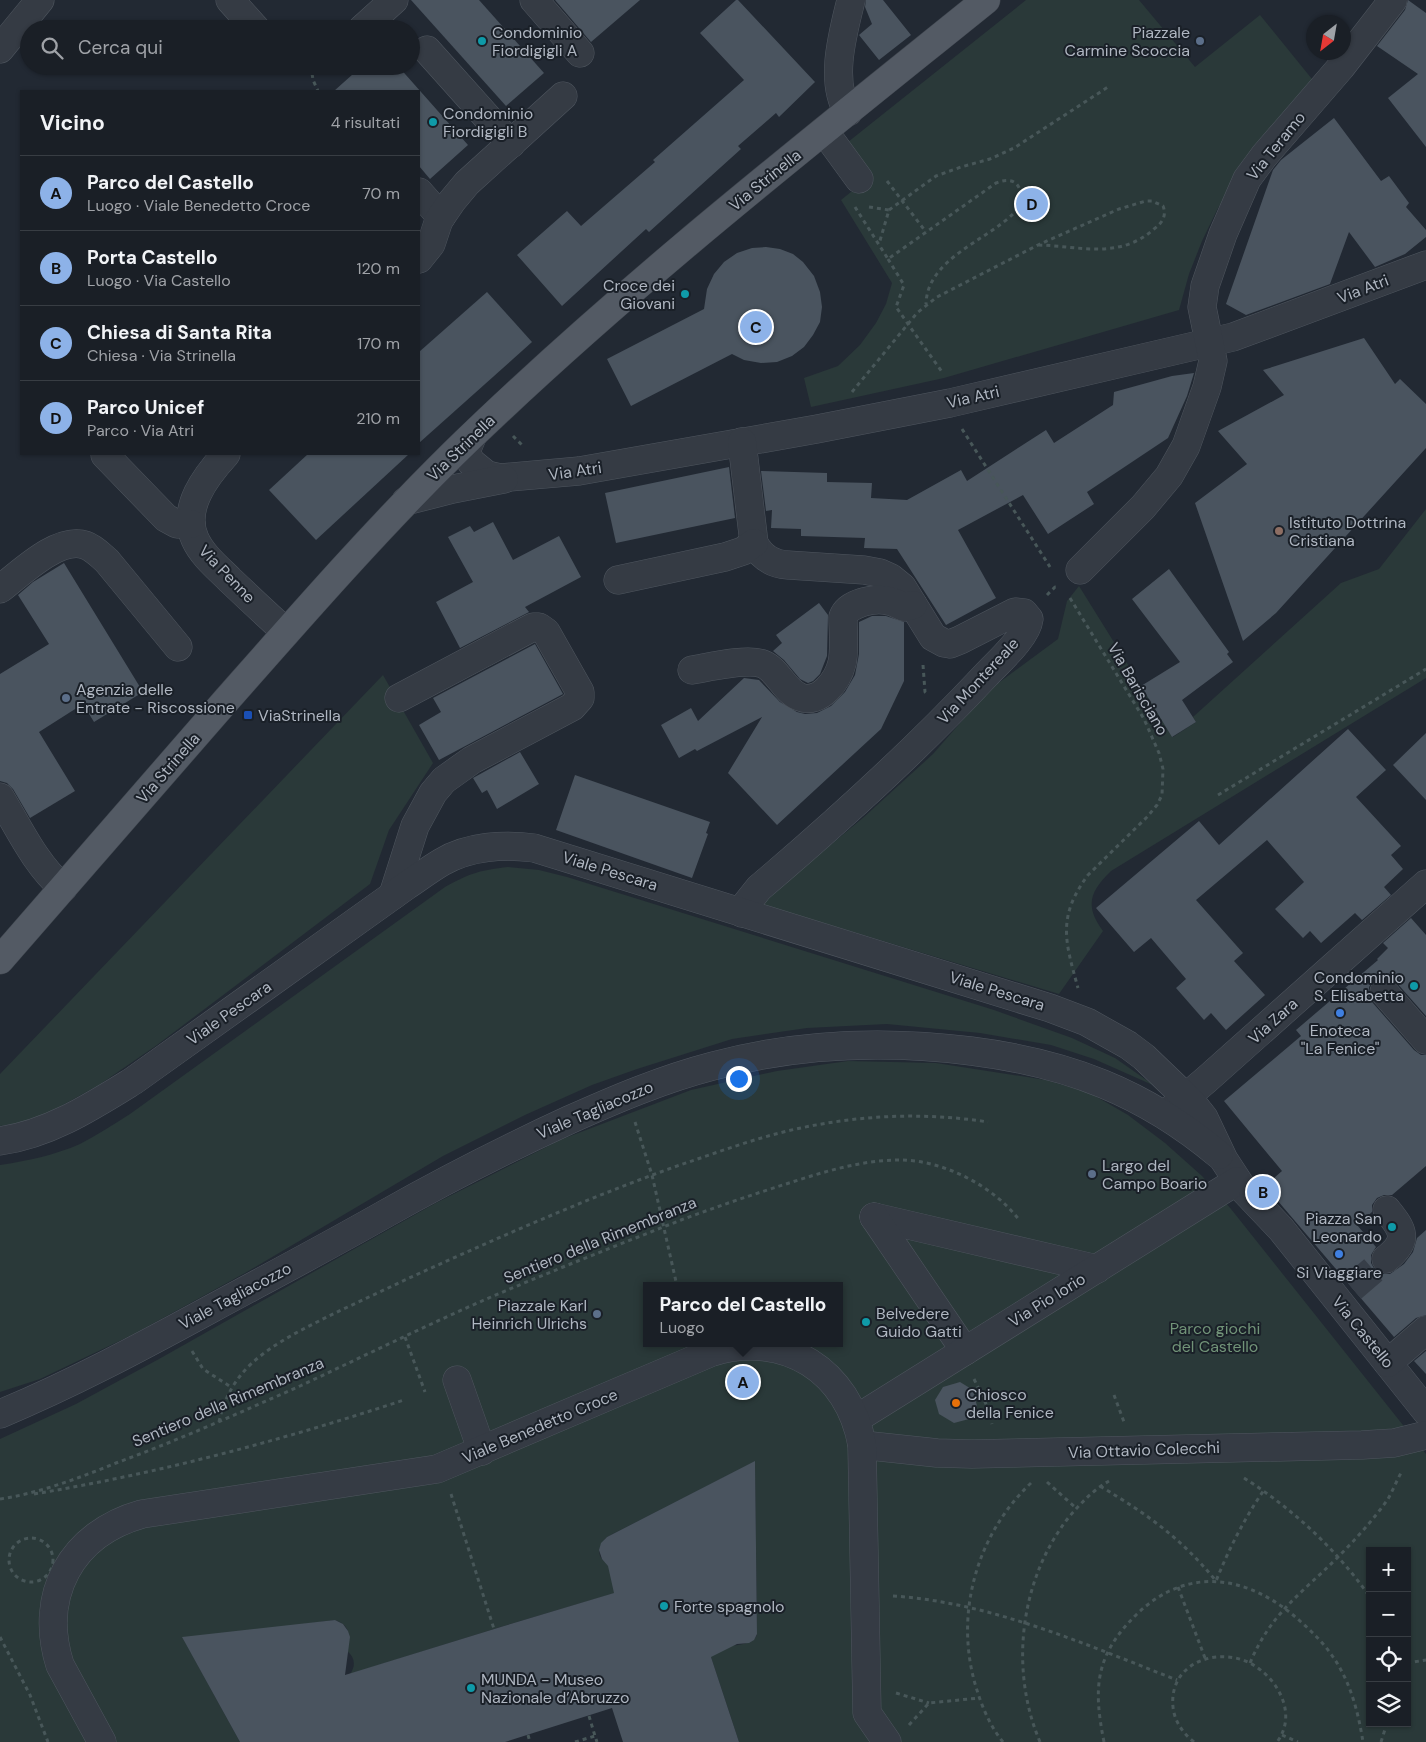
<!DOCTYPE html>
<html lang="it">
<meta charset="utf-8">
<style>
body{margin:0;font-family:"DM Sans",sans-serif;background:#272c32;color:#f1f3f6}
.controls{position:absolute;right:15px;bottom:15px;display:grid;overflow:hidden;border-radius:0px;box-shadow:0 1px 4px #0004}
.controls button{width:45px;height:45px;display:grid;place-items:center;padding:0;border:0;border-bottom:1px solid #383d43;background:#1a1f26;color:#f1f3f6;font:25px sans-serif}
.compass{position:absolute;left:1306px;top:15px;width:45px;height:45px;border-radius:50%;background:#1a1f26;box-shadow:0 1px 4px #0004;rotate:211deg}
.you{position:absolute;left:738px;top:1078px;width:18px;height:18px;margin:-12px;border:4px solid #fff;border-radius:50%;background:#1a73e8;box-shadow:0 0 0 8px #1a73e833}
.badge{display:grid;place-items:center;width:32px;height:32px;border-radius:50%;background:#8db2e8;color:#111;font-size:16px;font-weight:700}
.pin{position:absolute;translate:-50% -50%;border:2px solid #fff;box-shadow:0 1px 5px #0006}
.popup{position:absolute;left:643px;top:1282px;width:200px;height:65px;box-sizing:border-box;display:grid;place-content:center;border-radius:0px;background:#1a1f26;filter:drop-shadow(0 1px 4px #0005);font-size:16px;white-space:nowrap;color:#9fa2a7}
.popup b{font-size:19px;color:#f1f3f6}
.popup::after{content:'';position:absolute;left:50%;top:100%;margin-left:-10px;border:10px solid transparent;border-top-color:#1a1f26}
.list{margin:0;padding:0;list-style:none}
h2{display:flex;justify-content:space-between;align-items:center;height:65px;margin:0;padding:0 20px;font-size:21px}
h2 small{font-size:16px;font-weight:400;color:#9fa2a7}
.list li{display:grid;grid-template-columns:32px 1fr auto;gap:15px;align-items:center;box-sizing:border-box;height:75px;padding:0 20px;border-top:1px solid #383d43}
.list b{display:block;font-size:19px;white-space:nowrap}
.list p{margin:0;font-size:16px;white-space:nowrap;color:#9fa2a7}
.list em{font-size:16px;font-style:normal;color:#9fa2a7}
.icon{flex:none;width:28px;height:28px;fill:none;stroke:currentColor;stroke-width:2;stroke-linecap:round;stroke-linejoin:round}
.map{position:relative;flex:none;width:1426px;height:1742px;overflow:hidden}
.search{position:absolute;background:#1a1f26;box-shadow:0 1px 4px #0004;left:20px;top:20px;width:400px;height:55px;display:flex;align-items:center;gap:12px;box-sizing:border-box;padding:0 18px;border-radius:28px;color:#9fa2a7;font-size:19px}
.panel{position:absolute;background:#1a1f26;box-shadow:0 1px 4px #0004;left:20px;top:90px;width:400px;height:365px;border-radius:0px}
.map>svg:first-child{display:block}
</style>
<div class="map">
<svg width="1426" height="1742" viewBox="0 0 1426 1742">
<rect width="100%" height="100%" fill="#222933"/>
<g fill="#2a3939" fill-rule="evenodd">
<polygon points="1026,0 1139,0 1195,67 1260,15 1316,84 1242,171 1218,208 1202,241 1189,274 1179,310 944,378 811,407 804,378 838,366 860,345 876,323 886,304 892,283 841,200 872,175 848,142"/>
<path d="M 1426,509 L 1426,678 L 1111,871 C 1089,892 1085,907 1103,931 L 1059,994 L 760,904 L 864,817 L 933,754 L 968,714 L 997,684 L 1058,639 L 1067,601 L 1079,586 L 1173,737 L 1196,722 L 1193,717 L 1341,583 L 1379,569 Z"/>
<polygon points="383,675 433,763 389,830 370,884 157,1045 99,1085 43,1116 18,1123 0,1126 0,1074"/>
<path d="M 508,867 L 539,870 L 567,877 L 994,1010 L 1072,1038 L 1115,1058 L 1155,1086 L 1094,1059 L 1051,1045 L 980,1033 L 887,1024 L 807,1028 L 732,1039 L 637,1069 L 592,1085 L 525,1115 L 443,1156 L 245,1273 L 132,1335 L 40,1379 L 0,1392 L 0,1165 C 27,1161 55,1155 80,1144 C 97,1135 114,1124 130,1114 L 445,887 C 470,873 481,870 508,867 Z"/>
<path d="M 848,1061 L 936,1063 L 1046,1080 L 1090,1093 L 1128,1115 L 1165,1143 L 1202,1176 L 1231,1209 L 1426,1454 L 1426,1742 L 739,1742 L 707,1645 C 722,1645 750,1649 757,1635 L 755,1465 L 752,1463 L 607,1537 C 601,1543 596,1551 602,1559 C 604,1561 607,1562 609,1564 C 615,1571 618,1583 622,1591 L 504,1626 L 350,1674 C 356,1666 355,1657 347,1651 C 350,1637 351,1625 335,1620 L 184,1640 L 240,1742 L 0,1742 L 0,1439 L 76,1404 L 159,1359 L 434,1204 L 560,1140 L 691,1090 L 777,1071 ZM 647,1286 L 839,1286 L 839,1343 L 647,1343 ZM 1370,1551 L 1407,1551 L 1407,1723 L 1370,1723 Z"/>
</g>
<g fill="#4a545f">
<polygon points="411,0 479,0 544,73 506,106"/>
<polygon points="555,0 640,0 591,42"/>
<polygon points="736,0 738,0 815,82 779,117 776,113 738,146 741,149 649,232 646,229 562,306 517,255 567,211 581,226 655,162 653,160 744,80 700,33"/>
<polygon points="866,0 883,0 911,35 879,60 859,35 872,24 865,7"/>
<polygon points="1408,0 1426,13 1426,147 1388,98 1418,74 1377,46 1405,10"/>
<polygon points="362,66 398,66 468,145 430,179 419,166 419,91 334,91"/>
<polygon points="1334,118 1381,181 1389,176 1409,203 1406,207 1426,230 1426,237 1405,254 1375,267 1349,232 1330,284 1246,315 1226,304 1273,170 1281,160"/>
<polygon points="766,247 780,249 793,254 803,262 814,276 820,292 822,307 820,322 813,335 804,347 792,356 777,362 761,363 744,360 732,354 631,406 607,359 704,309 707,289 714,274 724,262 737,253 752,248"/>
<polygon points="487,292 532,342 419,443 419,352"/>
<polygon points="1364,338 1395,384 1400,379 1426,404 1426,448 1276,613 1243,641 1195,503 1247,464 1218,431 1284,395 1263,370"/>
<polygon points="1194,373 1187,396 1168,438 1087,492 1094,504 1048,534 1023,495 958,530 996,598 946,625 897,549 864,548 865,538 801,536 801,529 771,528 772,510 766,511 761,471 827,473 827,482 872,483 871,498 907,500 961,470 967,481 1046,430 1054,443 1113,405 1114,392 1172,376"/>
<polygon points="308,454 409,454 316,540 269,490"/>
<polygon points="729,467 735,518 616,543 605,493"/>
<polygon points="493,522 513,560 559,536 581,577 525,607 529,612 460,648 436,602 473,582 448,537 470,526 474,532"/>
<polygon points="64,563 143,692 94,722 83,704 39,732 75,791 30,818 13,789 7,783 0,781 0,674 49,644 18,595 33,582"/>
<polygon points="1169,569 1229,652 1227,654 1233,662 1182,700 1196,722 1172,737 1141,686 1180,662 1132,599"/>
<polygon points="819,603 828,615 827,656 820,674 813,681 808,683 800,679 784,660 773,651 782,643 776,635"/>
<polygon points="872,616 886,616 904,622 904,681 881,729 777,825 728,773 762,717 697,751 695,749 679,758 661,725 691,708 698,721 744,678 759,680 780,702 797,712 805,714 817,713 831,706 845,692 855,675 859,654 859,622"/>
<polygon points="535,644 563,694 439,760 419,725 441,712 433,698"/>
<polygon points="1348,729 1386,770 1356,797 1401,846 1391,855 1403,869 1384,887 1391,895 1362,920 1355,913 1321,943 1310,931 1303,938 1275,909 1304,882 1267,840 1196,900 1243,953 1234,961 1265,995 1226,1030 1211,1013 1204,1020 1176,988 1186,979 1151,938 1134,952 1096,908 1199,821 1219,845"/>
<polygon points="1426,733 1426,800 1393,765"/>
<polygon points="520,752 539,784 497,809 487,790 482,793 473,778"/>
<polygon points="575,775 710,822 706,833 708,834 692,878 556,830"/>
<polygon points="1411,918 1426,935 1426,1016 1396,982 1389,977 1381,977 1374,980 1369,987 1369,995 1372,1002 1414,1050 1421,1055 1426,1055 1426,1166 1392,1195 1384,1195 1377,1198 1372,1205 1372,1212 1357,1225 1376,1247 1371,1255 1371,1263 1375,1270 1382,1274 1390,1274 1404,1264 1413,1252 1417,1238 1426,1230 1426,1315 1416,1318 1394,1337 1265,1186 1282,1171 1224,1101 1301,1036 1296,1030 1378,960 1377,959 1388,948 1383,943"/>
<polygon points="1426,1351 1426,1374 1414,1361"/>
<polygon points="960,1382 973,1390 977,1406 969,1419 954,1423 939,1414 935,1400 943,1387"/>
<polygon points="755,1461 757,1634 754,1640 749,1643 737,1644 711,1657 739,1742 623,1742 612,1708 505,1742 240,1742 182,1637 335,1620 343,1624 348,1631 350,1637 345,1675 504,1626 614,1593 608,1566 602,1559 599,1550 601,1543 607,1537"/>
</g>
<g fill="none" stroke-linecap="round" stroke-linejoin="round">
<polyline stroke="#373e48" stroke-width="28" stroke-dasharray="28 14" stroke-linecap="butt" points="1352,1288 1386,1259"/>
<g stroke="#4f565f" stroke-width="29">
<g id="minor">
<polyline points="230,0 256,29"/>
<polyline points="534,0 580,53"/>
<polyline points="362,29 394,0"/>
<polyline points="0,49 40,0"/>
<polyline points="427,50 511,144"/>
<path d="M 848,112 C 829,81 843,33 851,0"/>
<polyline points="824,131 859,179"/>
<polyline points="419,192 441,217"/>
<polyline points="419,259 431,244 439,220 452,201 467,183 563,96"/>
<polyline points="472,437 467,449 467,454 471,462 487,475 500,478 579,471 817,429 950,403 1233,337 1426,265"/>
<path d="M 742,442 L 754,543 C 762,558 773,564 788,565 L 864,570 L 880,573 L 891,578 L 902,587 L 933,637 L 944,643 L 950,644 L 960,640 L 1015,612 L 1024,613 L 1029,619 C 1027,637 998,662 986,675 C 915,751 838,821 759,888 L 747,903 L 742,913"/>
<path d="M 226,454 C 206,476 181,508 195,539 C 202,555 218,568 230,580 C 249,598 267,615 286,632"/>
<polyline points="105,455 166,518 177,524 191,524"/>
<polyline points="406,501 453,489 504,479"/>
<polyline points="1080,570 1143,507 1169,476 1186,446 1207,387 1213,361 1202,307 1205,286 1223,234 1247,179 1264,156 1341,67 1393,0"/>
<polyline points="618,580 725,557 743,551 754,543"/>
<path d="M 0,589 C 20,574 58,536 85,545 C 94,548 100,555 107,561 L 178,647"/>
<path d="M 692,670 C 710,667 747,658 763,664 C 778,670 784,691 800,697 C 820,705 838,680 842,663 C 845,650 843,630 843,617 C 848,603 875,597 889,601 C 894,602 899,605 904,607 L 913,605"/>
<path d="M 0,797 C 19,828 35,864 63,888"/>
<polyline points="393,895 415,826 433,793 444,780 472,760 572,707 580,698 580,692 546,632 539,627 533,627 399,698"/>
<polyline points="1384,992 1426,1040"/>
<polyline points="1173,1108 1206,1080 1426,884"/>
<path d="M 0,1141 C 49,1134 91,1107 133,1081 L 406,886 C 418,878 430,869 442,862 C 469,846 504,844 534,848 L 1050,1008 L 1087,1022 L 1128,1045 L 1144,1057 L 1193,1104 L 1204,1118 L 1224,1160 L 1243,1189 L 1281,1229 L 1426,1411"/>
<polyline points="874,1217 1097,1269"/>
<polyline points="874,1217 965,1351"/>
<path d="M 1386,1259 C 1410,1240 1403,1230 1387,1210"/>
<polyline points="1388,1363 1426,1330"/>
<polyline points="457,1380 482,1451"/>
<path d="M 0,1414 C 72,1384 141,1347 209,1310 C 268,1278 327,1247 385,1214 C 445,1180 506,1149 569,1120 C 616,1099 663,1079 713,1066 C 799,1043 883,1040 971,1051 C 1067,1063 1144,1092 1219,1155"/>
<polyline points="856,1419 1237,1181"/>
<polyline points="862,1445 937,1453 972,1454 1362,1445 1394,1443 1426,1435"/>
<path d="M 102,1742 L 60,1665 C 38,1595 71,1534 142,1514 L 437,1469 L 712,1352 C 785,1330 849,1371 862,1445 L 867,1713 L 887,1742"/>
</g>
</g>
<g stroke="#3e444d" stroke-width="29">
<path id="major" d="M 0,960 C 74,875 149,790 223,704 C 298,619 372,534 453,454 C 620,291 805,146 986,0"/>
</g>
<g stroke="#485759" stroke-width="3" stroke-dasharray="4 4" stroke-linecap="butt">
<polyline points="311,66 313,80 318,91"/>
<polyline points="887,181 926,232"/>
<path d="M 855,207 L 888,259 L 996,183 C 1021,173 1026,195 1014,213 C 986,241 927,259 926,304"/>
<polyline points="869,207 889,210 879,244"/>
<polyline points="889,210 936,176 961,167 990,159 1014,148 1108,87"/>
<polyline points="888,259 904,285 896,307 942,372"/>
<path d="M 852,392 L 917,313 L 937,297 L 1038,245 L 1119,209 L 1146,201 L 1152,201 L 1163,206 C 1167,216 1162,223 1154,229 C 1119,260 1080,246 1038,245"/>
<polyline points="962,429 1050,567"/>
<polyline points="513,436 523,446"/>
<polyline points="1047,595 1055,587 1057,587"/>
<path d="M 1070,598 L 1144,719 L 1159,753 L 1163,769 L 1162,795 L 1157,805 L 1147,817 L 1088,875 C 1057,917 1065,941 1078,988"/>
<polyline points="923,665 925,692 928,695"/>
<polyline points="1218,795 1426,669"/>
<polyline points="635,1122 652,1175 677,1286"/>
<polyline points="405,1337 425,1392"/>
<polyline points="192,1351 203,1369 231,1387"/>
<polyline points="974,1379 987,1406 992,1424"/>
<polyline points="1114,1395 1124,1422"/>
<path d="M 219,1422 C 224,1399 234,1380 252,1363 C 272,1345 297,1332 321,1320 C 349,1306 378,1293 407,1279 C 495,1239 585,1199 677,1166 C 716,1153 755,1138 796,1129 C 860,1115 923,1112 988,1122"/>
<path d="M 1244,1478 C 1293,1509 1336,1549 1370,1597"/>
<polyline points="1047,1482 1076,1508"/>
<path d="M 1100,1486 C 1148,1515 1180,1537 1216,1581 C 1229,1549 1244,1519 1264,1490"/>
<path d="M 34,1494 C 160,1473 283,1440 404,1400"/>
<polyline points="451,1494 494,1629"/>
<path d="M 0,1499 C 40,1493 79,1478 116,1463 C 179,1440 239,1413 300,1386 C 364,1356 427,1325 491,1297 C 554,1270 618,1245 681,1220 C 716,1207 751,1195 786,1184 C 823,1172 861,1160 900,1160 C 943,1160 994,1186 1020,1221"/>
<circle cx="31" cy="1560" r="22"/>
<polyline points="1178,1587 1205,1658"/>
<path d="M 893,1596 C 990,1602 1087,1645 1177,1680"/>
<polyline points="0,1637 30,1695 48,1742"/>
<path d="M 1250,1663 C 1271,1613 1301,1594 1338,1557 C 1355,1540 1374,1519 1388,1499 C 1393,1490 1397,1480 1402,1471"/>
<polyline points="1407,1663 1426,1660"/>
<polyline points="896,1693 929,1703"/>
<polyline points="589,1716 595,1736"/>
<polyline points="909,1725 929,1703 979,1698"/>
<polyline points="528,1735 530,1742"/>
<polyline points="1282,1735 1298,1742"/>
<polyline points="575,1742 595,1736 597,1742"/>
<path d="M 1003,1742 C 990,1726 982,1707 976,1687 C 954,1615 976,1535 1031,1483"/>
<path d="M 1040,1742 C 1009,1669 1020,1579 1069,1517 C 1081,1503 1093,1490 1109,1481"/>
<path d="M 1104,1742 C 1093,1687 1095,1655 1137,1614 C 1189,1564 1250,1576 1300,1621 C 1316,1635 1331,1651 1341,1670 C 1353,1692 1359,1717 1363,1742"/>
<path d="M 1194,1742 C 1179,1730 1171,1715 1173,1696 C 1177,1660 1220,1648 1250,1663 C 1278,1678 1298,1714 1277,1742"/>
<polyline points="1381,1742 1387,1723"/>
</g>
<use href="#minor" stroke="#353b44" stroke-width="28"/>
<use href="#major" stroke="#535a64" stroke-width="28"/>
</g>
<g fill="#0f9aa8" stroke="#1a2028" stroke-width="2">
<circle cx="482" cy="41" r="5"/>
<circle cx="433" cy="122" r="5"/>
<circle cx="685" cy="294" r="5"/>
<circle cx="1414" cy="986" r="5"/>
<circle cx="1392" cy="1227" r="5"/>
<circle cx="866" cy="1322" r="5"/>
<circle cx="664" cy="1606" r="5"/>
<circle cx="471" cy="1688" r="5"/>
</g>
<g fill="#5c6f8a" stroke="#1a2028" stroke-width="2">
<circle cx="1200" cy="41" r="5"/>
<circle cx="66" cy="698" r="5"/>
<circle cx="1092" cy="1174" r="5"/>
<circle cx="597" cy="1314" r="5"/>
</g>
<circle fill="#8d6e63" stroke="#1a2028" stroke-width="2" cx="1279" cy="531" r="5"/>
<rect fill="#1a4fb4" stroke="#1a2028" stroke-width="2" x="243" y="710" width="10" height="10" rx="2.5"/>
<g fill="#3f7fe0" stroke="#1a2028" stroke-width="2">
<circle cx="1340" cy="1013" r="5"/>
<circle cx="1339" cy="1254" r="5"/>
</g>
<circle fill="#e8710a" stroke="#1a2028" stroke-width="2" cx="956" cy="1403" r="5"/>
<g text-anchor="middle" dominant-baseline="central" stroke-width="4" stroke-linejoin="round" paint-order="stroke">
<g font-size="16" fill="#afb6c1" stroke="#1a2028" text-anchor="start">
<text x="492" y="32">Condominio<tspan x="492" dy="18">Fiordigigli A</tspan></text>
<text x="1190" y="32" text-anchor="end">Piazzale<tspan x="1190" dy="18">Carmine Scoccia</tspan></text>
<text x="443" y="113">Condominio<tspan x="443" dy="18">Fiordigigli B</tspan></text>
<text x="675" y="285" text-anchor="end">Croce dei<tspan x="675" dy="18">Giovani</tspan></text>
<text x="1289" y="522">Istituto Dottrina<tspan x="1289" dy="18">Cristiana</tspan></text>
<text x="76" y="689">Agenzia delle<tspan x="76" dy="18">Entrate - Riscossione</tspan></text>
<text x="258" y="715">ViaStrinella</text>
<text x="1404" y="977" text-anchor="end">Condominio<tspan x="1404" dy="18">S. Elisabetta</tspan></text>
<text x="1340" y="1030" text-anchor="middle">Enoteca<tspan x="1340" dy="18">"La Fenice"</tspan></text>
<text x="1102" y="1165">Largo del<tspan x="1102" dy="18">Campo Boario</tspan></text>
<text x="1382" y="1218" text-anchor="end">Piazza San<tspan x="1382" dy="18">Leonardo</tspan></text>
<text x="1339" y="1272" text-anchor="middle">Si Viaggiare</text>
<text x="587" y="1305" text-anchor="end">Piazzale Karl<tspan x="587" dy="18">Heinrich Ulrichs</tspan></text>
<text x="876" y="1313">Belvedere<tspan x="876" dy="18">Guido Gatti</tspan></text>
<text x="966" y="1394">Chiosco<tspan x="966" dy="18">della Fenice</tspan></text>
<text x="674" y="1606">Forte spagnolo</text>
<text x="481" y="1679">MUNDA - Museo<tspan x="481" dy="18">Nazionale d’Abruzzo</tspan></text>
</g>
<g font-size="16" fill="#afb6c1" stroke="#1a2028">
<text transform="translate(1276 146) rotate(-51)">Via Teramo</text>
<text transform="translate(765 180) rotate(-39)">Via Strinella</text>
<text transform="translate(1363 289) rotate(-21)">Via Atri</text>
<text transform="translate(973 397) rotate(-13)">Via Atri</text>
<text transform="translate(461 448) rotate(-44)">Via Strinella</text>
<text transform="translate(575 471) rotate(-8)">Via Atri</text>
<text transform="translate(227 574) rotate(46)">Via Penne</text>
<text transform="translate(978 681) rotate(-47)">Via Montereale</text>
<text transform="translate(1138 689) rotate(60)">Via Barisciano</text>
<text transform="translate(168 768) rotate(-49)">Via Strinella</text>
<text transform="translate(610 871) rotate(17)">Viale Pescara</text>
<text transform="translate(997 991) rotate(17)">Viale Pescara</text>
<text transform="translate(229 1013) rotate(-35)">Viale Pescara</text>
<text transform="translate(1273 1021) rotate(-42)">Via Zara</text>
<text transform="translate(595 1110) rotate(-23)">Viale Tagliacozzo</text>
<text transform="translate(600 1240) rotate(-22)">Sentiero della Rimembranza</text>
<text transform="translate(235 1296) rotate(-28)">Viale Tagliacozzo</text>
<text transform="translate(1047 1300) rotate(-32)">Via Pio Iorio</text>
<text transform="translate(1363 1332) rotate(51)">Via Castello</text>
<text transform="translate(228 1402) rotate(-23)">Sentiero della Rimembranza</text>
<text transform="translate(540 1426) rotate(-23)">Viale Benedetto Croce</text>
<text transform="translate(1144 1450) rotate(-2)">Via Ottavio Colecchi</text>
</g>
<g font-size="16" fill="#719378" stroke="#1a2028">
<text x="1215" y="1328">Parco giochi<tspan x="1215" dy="18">del Castello</tspan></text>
</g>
</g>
</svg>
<div class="controls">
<button>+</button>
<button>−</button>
<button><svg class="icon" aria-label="locate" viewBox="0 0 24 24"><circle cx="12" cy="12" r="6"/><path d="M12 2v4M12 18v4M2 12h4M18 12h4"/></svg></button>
<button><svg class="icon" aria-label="layers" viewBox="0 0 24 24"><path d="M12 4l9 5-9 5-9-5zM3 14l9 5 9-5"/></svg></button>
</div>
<svg class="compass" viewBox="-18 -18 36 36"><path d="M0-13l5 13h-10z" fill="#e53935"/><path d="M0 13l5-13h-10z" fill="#9fa2a7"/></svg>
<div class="you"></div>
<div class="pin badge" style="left:743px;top:1382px">A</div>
<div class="popup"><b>Parco del Castello</b>Luogo</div>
<div class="pin badge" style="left:1263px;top:1192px">B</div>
<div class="pin badge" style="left:756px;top:327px">C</div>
<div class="pin badge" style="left:1032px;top:204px">D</div>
<div class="search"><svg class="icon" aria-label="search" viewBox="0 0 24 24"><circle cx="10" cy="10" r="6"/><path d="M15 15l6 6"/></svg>Cerca qui</div>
<section class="panel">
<h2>Vicino<small>4 risultati</small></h2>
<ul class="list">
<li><span class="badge">A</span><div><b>Parco del Castello</b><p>Luogo · Viale Benedetto Croce</p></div><em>70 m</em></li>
<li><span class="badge">B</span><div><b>Porta Castello</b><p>Luogo · Via Castello</p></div><em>120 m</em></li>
<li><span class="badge">C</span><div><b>Chiesa di Santa Rita</b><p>Chiesa · Via Strinella</p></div><em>170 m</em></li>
<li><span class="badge">D</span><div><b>Parco Unicef</b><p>Parco · Via Atri</p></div><em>210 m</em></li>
</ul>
</section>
</div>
